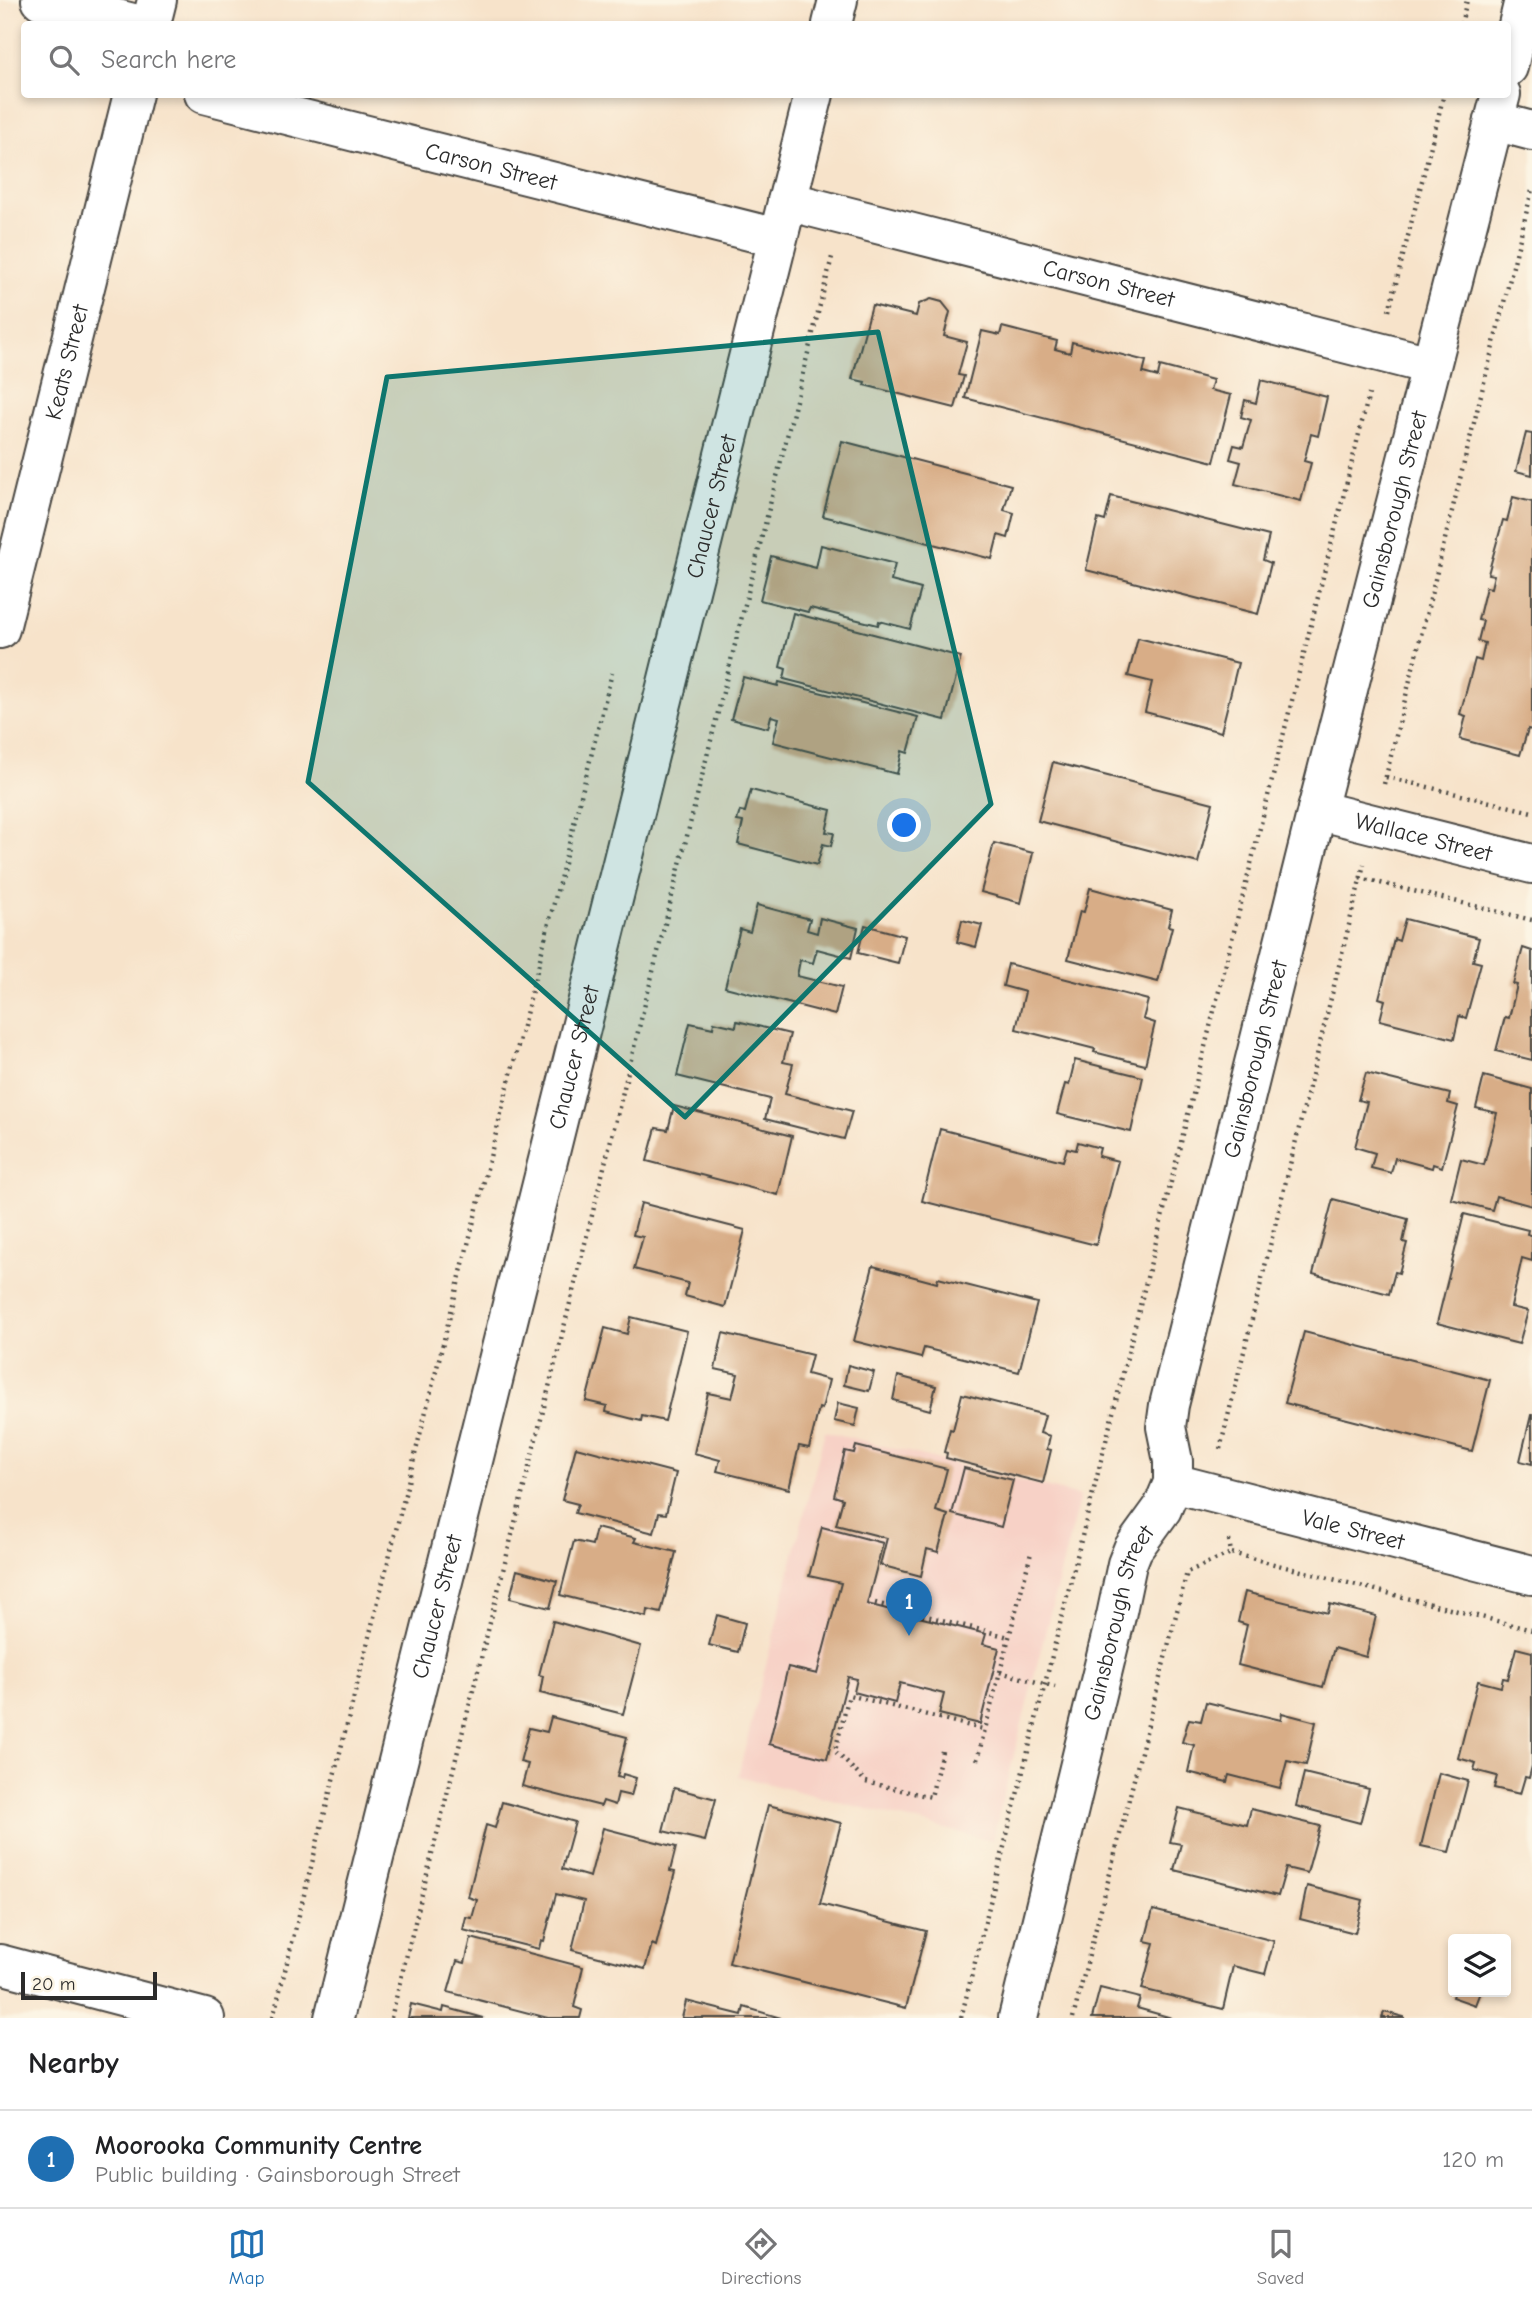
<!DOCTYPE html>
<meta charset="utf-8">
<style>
body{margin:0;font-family:"Comic Neue",sans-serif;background:#f6f6f6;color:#202124}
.controls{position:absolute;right:21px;bottom:21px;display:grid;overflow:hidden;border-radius:7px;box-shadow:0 4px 10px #0003}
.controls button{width:63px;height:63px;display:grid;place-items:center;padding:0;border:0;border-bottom:2px solid #e0e0e0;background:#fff;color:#202124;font:35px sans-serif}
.scale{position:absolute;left:21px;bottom:18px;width:136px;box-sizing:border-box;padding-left:7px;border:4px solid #2b2b2b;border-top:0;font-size:19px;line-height:24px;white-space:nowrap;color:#2b2b2b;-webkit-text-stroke:5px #fcf5e5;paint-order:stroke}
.you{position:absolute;left:905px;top:826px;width:24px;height:24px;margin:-18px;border:5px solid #fff;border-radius:50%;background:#1a73e8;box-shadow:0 0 0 10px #1a73e833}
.badge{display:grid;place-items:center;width:46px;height:46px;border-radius:50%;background:#1f6fb2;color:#fff;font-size:23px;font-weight:700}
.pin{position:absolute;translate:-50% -58px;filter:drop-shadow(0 2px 4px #0008)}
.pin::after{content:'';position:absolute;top:37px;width:24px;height:21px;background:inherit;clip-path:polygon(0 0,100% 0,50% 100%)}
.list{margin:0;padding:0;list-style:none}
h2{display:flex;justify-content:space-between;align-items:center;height:91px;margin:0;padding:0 28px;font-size:30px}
h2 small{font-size:23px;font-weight:400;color:#757577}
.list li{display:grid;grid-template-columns:46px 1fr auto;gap:21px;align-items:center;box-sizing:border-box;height:98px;padding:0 28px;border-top:2px solid #e0e0e0}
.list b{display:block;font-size:26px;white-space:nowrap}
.list p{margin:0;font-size:23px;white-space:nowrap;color:#757577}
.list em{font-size:23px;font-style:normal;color:#757577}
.icon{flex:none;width:38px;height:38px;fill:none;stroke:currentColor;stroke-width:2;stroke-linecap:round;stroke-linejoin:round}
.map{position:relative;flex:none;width:1532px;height:2018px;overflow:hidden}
.search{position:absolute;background:#fff;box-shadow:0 4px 10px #0003;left:21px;right:21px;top:21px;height:77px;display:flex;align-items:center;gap:18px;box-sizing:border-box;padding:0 24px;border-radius:7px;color:#757577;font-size:26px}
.sheet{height:189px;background:#fff}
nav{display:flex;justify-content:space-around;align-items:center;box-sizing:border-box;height:98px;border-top:2px solid #e0e0e0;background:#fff;font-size:19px;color:#757577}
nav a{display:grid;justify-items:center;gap:4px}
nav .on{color:#1f6fb2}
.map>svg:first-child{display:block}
</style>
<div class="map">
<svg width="1532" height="2018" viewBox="0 0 1532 2018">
<rect width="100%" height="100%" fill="#fcf5e5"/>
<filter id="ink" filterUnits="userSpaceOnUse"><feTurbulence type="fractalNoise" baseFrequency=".0143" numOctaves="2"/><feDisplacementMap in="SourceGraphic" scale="14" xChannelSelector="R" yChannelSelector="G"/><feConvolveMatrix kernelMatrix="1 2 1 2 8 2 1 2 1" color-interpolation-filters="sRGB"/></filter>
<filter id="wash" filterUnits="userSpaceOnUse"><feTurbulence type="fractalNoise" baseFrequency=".00686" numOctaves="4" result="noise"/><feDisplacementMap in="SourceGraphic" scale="28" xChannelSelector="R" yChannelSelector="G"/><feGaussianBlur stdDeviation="1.57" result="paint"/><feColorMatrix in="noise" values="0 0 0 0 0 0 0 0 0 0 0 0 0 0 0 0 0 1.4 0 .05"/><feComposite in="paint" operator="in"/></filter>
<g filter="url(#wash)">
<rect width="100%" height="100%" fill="#f7e3ca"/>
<polygon fill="#f7d1c6" points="825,1431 1080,1496 992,1841 738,1776"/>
<g id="blocks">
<g fill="#d8ad87">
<polygon points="931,299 942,302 950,312 944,336 967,342 958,375 964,376 955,408 864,385 865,382 852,379 872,305 916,316 919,304"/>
<polygon points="1002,327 1057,341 1055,349 1070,353 1072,342 1146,361 1143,373 1158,377 1160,366 1213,380 1210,390 1231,395 1214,462 965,398 982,331 1000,335"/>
<polygon points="1261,380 1327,397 1318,436 1311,434 1304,461 1311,463 1301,501 1235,484 1241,462 1230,459 1234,445 1243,447 1251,420 1241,417 1245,400 1256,403"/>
<polygon points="1526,433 1532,434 1532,475 1516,471"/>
<polygon points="842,441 1011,485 1004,510 1014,513 1008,538 998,535 992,559 823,516"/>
<polygon points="1111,496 1269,536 1263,560 1271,563 1258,614 1086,570 1098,519 1105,521"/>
<polygon points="1513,497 1532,502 1532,730 1528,729 1520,755 1460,739 1466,716 1460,714 1475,659 1481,661 1485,643 1478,641 1483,621 1478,620 1486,587 1491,588 1494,575 1488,574 1503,520 1507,521"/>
<polygon points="821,545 895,564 891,581 921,589 910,629 879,621 878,625 810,608 808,612 760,600 771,556 816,568"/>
<polygon points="793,613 961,657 945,720 784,679 786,669 780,667"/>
<polygon points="1138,638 1238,663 1221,732 1145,712 1152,682 1128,676"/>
<polygon points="743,677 778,686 779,682 918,717 908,753 902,751 897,774 773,742 779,718 771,716 768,728 731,719"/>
<polygon points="1053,762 1213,803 1198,863 1038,821"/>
<polygon points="751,790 831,810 826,832 834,833 831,846 823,844 817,865 738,844 743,822 737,821 740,811 745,812"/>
<polygon points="994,843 1033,853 1021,903 981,892"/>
<polygon points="1090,888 1172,910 1168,926 1172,927 1158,982 1068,959 1080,911 1084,912"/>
<polygon points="757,905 810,919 807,930 817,933 820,918 858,928 851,958 817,949 813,963 800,960 797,976 842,987 835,1015 725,987 740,929 750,932"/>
<polygon points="1405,919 1479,938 1473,961 1481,963 1466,1018 1459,1016 1454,1039 1380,1020 1385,1000 1379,998 1387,968 1394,939 1399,941"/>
<polygon points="962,920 982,925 976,947 957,942"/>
<polygon points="865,925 905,936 898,963 858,953"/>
<polygon points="1523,948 1532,951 1532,1060 1496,1051 1505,1017 1509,1018 1517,985 1513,984"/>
<polygon points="1008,964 1148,1000 1143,1019 1155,1023 1145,1065 1094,1052 1095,1049 1016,1029 1025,992 1003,986"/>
<polygon points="737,1021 790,1034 783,1062 793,1064 785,1094 852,1111 844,1139 765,1119 770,1099 677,1076 690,1023 713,1028 714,1022 736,1027"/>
<polygon points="1075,1060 1143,1077 1131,1132 1057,1114 1065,1084 1069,1085"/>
<polygon points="1366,1073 1450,1094 1448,1103 1458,1106 1442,1167 1433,1164 1432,1168 1395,1158 1391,1173 1371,1168 1375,1153 1355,1147 1367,1102 1358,1100"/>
<polygon points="1484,1076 1532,1089 1532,1206 1496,1196 1492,1210 1451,1199 1461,1159 1484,1165 1497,1113 1476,1108"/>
<polygon points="674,1106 792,1136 778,1195 647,1161 656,1128 668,1130"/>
<polygon points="940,1129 1063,1161 1067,1148 1076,1150 1078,1142 1100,1148 1098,1156 1118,1161 1096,1245 922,1201"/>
<polygon points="1333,1199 1408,1219 1403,1242 1407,1243 1399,1273 1395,1272 1389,1294 1313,1274"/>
<polygon points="641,1203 745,1230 725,1307 685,1296 688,1283 634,1269 643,1237 633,1235"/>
<polygon points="1464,1214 1528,1230 1527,1234 1532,1236 1532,1261 1522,1258 1511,1307 1528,1311 1519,1344 1437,1323"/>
<polygon points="873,1266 937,1283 938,1278 1037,1303 1019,1372 924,1348 921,1358 854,1341"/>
<polygon points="631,1317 687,1331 665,1421 642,1416 641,1421 606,1412 607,1406 586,1401 605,1328 627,1334"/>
<polygon points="1304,1332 1490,1380 1472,1451 1285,1403"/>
<polygon points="723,1333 812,1355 807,1374 829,1380 822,1409 819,1408 809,1448 799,1446 789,1489 717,1471 720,1460 694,1453 708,1393 732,1398 738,1374 715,1369"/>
<polygon points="848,1365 874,1372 869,1391 844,1385"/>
<polygon points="898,1376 936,1386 930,1410 893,1400"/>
<polygon points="962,1394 1045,1415 1040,1433 1050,1436 1047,1449 1051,1450 1043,1483 946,1458 947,1453 944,1452 950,1429 953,1430"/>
<polygon points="838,1403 859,1408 855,1426 834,1421"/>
<polygon points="1531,1415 1532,1415 1532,1464 1520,1461"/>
<polygon points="856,1446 947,1469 936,1511 948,1515 938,1552 927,1549 921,1576 880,1565 887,1538 836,1525 843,1499 834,1496 845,1451 854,1453"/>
<polygon points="576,1447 676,1473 666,1514 659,1513 654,1533 575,1513 578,1504 562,1500"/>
<polygon points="964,1468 1013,1480 1001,1527 952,1514"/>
<polygon points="822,1527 883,1543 867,1604 986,1634 983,1644 999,1648 980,1724 939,1714 944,1694 900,1683 895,1703 854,1692 857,1679 848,1677 827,1759 769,1744 788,1667 817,1674 841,1583 809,1576"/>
<polygon points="596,1528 636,1538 634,1542 676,1552 661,1613 648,1610 647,1617 560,1595 574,1541 592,1545"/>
<polygon points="517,1570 557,1581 550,1608 510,1598"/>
<polygon points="1245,1592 1328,1613 1330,1604 1376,1616 1366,1657 1334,1648 1323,1687 1238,1665 1247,1625 1238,1622"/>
<polygon points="717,1615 745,1623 738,1652 709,1645"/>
<polygon points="553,1621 641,1646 623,1714 540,1693 543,1676 539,1675"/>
<polygon points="1516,1648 1532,1652 1532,1766 1529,1778 1525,1777 1520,1794 1494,1788 1497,1776 1474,1770 1476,1763 1458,1758 1478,1681 1501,1687 1503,1678 1508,1679"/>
<polygon points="1206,1702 1281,1720 1282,1713 1316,1722 1306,1765 1287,1761 1280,1788 1229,1775 1227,1782 1188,1772 1194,1745 1182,1742 1189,1719 1201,1721"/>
<polygon points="551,1717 627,1737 617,1777 622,1778 623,1774 636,1778 631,1796 618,1793 615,1805 603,1801 601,1806 522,1786 528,1764 520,1762 529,1728 547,1732"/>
<polygon points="1304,1773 1369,1789 1360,1823 1296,1806"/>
<polygon points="1439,1773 1468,1781 1449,1852 1421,1846"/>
<polygon points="674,1788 716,1799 705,1841 663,1831"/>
<polygon points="502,1802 575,1822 562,1869 590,1877 603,1828 676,1847 670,1871 675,1872 656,1946 652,1944 645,1969 572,1950 584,1901 556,1894 544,1941 541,1940 539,1949 463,1930 466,1917 472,1918 477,1900 468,1897 486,1825 495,1828"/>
<polygon points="768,1805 841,1823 820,1904 926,1931 906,2008 729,1963"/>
<polygon points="1179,1808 1247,1825 1251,1809 1320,1826 1307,1873 1286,1868 1278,1896 1174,1870 1181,1844 1170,1842"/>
<polygon points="1307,1886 1363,1900 1355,1933 1300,1919"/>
<polygon points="1153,1910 1274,1941 1265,1974 1233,1966 1223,2009 1142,1989 1154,1943 1145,1941"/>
<polygon points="471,1938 583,1967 574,2007 582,2010 580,2018 548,2018 448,1992 457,1961 465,1963"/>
<polygon points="1100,1988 1140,1998 1137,2008 1172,2018 1092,2018"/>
<polygon points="1454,1992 1480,1992 1475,2005 1452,1997"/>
<polygon points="686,2001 742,2015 744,2007 781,2018 682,2018"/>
<polygon points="411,2004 443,2012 444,2007 484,2018 408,2018"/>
<polygon points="1384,2012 1404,2017 1404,2018 1382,2018"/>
</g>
</g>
</g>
<g filter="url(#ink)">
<use href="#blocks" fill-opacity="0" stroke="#4a4743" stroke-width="2"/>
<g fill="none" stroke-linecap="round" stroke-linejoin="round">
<g stroke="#4a4743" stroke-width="42">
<g id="street">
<polyline points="41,0 137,24"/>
<polyline points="151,24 157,0"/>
<polyline points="832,24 838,0"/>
<polyline points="1508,67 1524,0"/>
<path id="s1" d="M 204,94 L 777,238"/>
<polyline points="1494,121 1532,131"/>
<path id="s2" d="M 787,201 L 1430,365"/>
<path id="s3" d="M 0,629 L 133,94"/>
<path id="s4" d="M 1317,810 L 1532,864"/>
<path id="s5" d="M 1173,1483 L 1532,1575"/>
<polyline points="0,1964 205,2018"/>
<path id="s6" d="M 334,2018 L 814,94"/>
<path id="s7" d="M 1018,2018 L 1116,1616 L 1127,1564 L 1133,1549 L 1162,1509 L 1173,1483 L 1173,1461 L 1166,1427 L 1169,1405 L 1317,810 L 1501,94"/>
</g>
</g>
<g stroke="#4a4743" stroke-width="4.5" stroke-dasharray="2 5" stroke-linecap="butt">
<polyline points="1461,24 1467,0"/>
<polyline points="1389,311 1444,94"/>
<polyline points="1386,777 1532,812"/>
<polyline points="1384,784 1532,190"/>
<polyline points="1360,878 1532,920"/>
<polyline points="1220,1449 1364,864"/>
<polyline points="1229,1540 1231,1553 1532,1630"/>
<polyline points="875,1603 1009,1637"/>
<polyline points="1000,1672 1055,1687"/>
<polyline points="942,1751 931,1797 866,1782 835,1751 849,1695 986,1730"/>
<polyline points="977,1760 1031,1553"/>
<polyline points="273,2018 612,673"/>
<polyline points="391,2018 832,257"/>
<polyline points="961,2018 1369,394"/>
<polyline points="1073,2018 1187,1572 1231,1553"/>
</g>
<use href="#street" stroke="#fff" stroke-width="38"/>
</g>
</g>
<path fill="#0f766e" fill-opacity="0.2" stroke="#0f766e" stroke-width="5" stroke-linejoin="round" d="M 878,332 L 991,804 L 685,1117 L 308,782 L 387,377 Z"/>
<g text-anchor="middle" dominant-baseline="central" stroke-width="6" stroke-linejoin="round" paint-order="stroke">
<g font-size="23" fill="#2b2b2b" stroke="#fcf5e5">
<text stroke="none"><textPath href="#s1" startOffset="296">Carson Street</textPath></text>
<text stroke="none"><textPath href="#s2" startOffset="332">Carson Street</textPath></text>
<text stroke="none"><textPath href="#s3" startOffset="275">Keats Street</textPath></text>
<text stroke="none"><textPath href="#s6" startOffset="1558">Chaucer Street</textPath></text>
<text stroke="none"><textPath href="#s7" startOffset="1563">Gainsborough Street</textPath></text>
<text stroke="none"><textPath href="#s4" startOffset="110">Wallace Street</textPath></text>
<text stroke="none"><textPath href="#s6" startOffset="990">Chaucer Street</textPath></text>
<text stroke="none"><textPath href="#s7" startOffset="996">Gainsborough Street</textPath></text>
<text stroke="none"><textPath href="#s5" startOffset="186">Vale Street</textPath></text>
<text stroke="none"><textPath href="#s6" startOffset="424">Chaucer Street</textPath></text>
<text stroke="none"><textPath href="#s7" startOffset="408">Gainsborough Street</textPath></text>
</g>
</g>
</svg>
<div class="controls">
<button><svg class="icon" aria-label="layers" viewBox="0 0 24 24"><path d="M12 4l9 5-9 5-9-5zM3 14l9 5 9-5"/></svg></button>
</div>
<div class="scale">20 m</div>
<div class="you"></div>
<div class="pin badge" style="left:909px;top:1636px">1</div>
<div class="search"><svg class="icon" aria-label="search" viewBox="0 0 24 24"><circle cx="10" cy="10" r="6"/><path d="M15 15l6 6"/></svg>Search here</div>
</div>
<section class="sheet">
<h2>Nearby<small></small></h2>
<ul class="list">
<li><span class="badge">1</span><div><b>Moorooka Community Centre</b><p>Public building · Gainsborough Street</p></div><em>120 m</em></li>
</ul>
</section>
<nav>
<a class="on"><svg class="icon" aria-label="map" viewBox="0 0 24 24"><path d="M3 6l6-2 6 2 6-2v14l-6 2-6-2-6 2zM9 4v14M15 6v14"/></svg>Map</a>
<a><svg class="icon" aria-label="directions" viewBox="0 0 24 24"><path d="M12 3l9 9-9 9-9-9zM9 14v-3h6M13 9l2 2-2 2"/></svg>Directions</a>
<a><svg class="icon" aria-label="saved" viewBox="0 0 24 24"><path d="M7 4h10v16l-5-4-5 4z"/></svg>Saved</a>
</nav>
